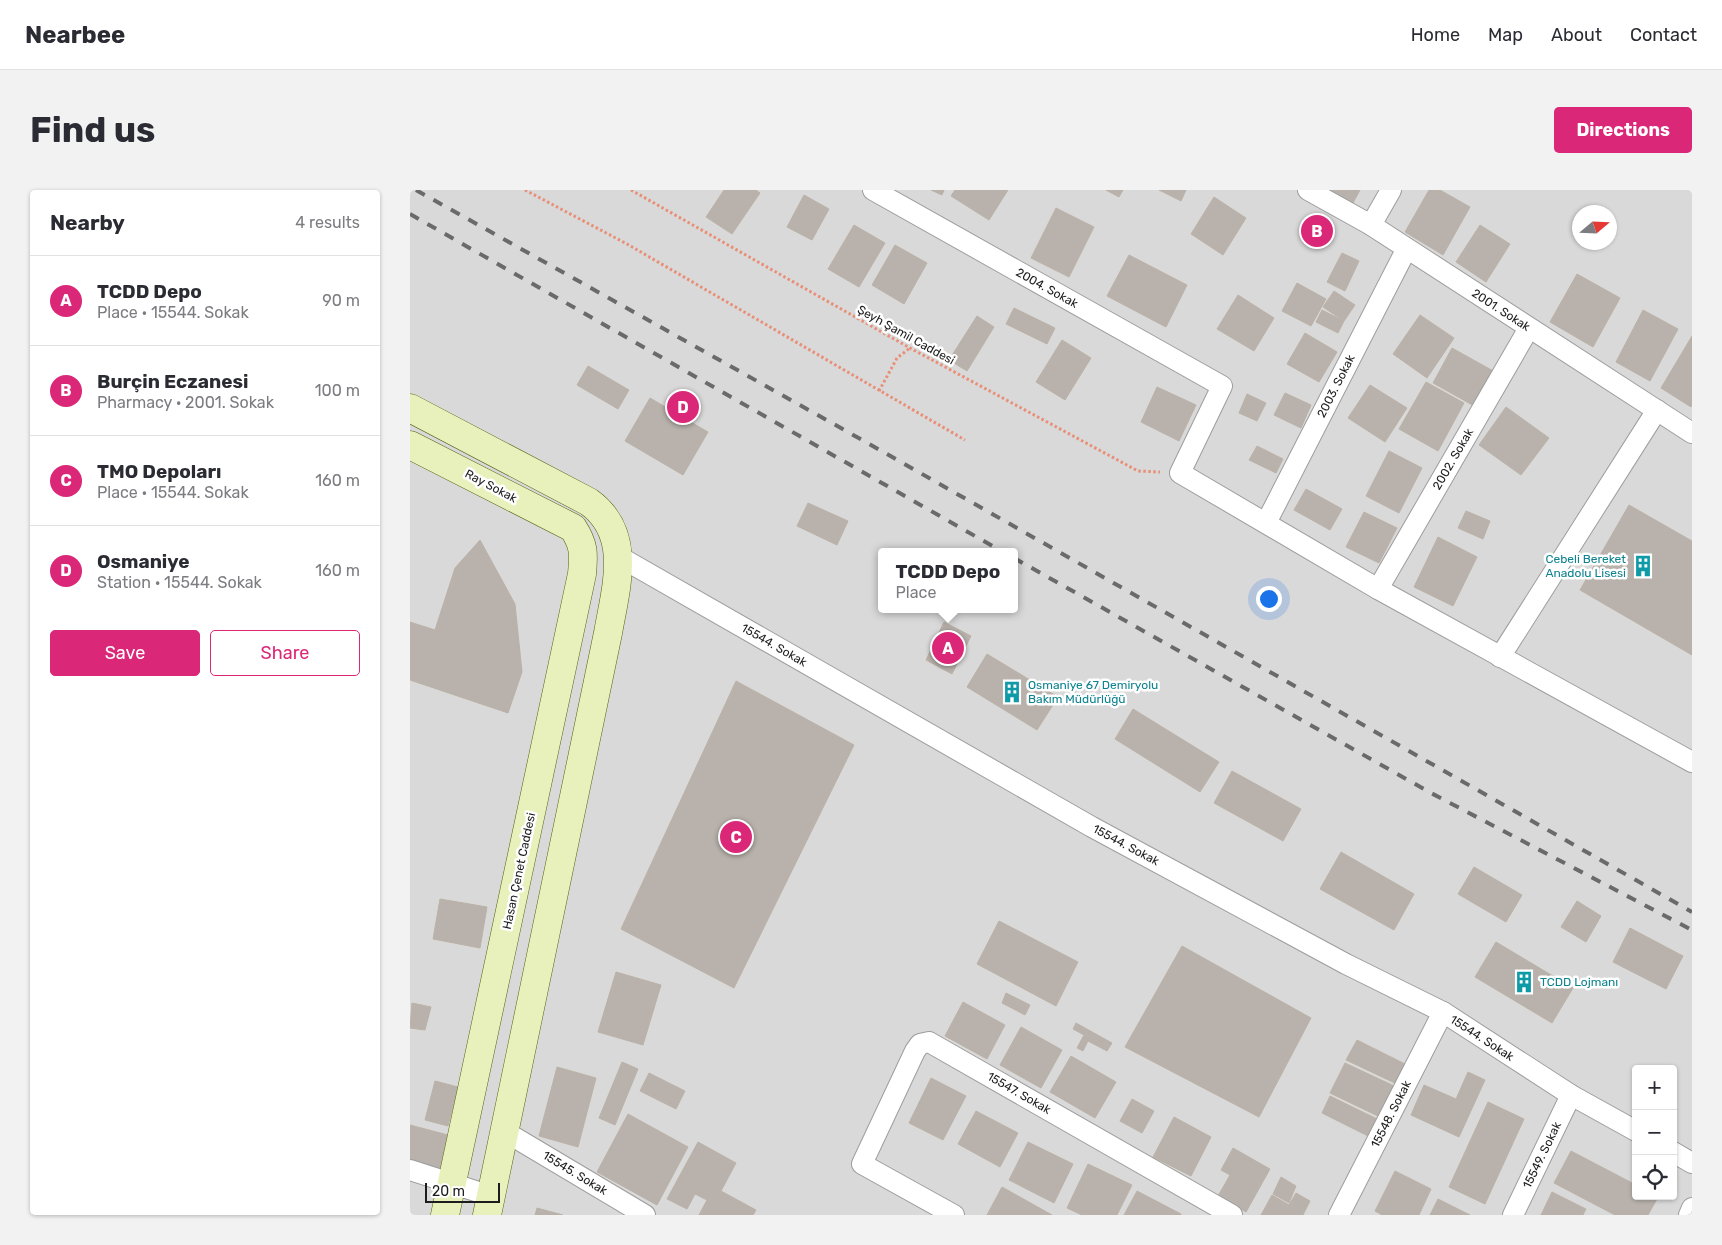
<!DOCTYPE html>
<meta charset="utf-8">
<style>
body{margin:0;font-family:Rubik,sans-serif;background:#f2f2f3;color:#2b2b33}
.controls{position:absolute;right:15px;bottom:15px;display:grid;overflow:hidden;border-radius:5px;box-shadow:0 1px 4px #0004}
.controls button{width:45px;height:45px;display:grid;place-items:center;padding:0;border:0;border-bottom:1px solid #e1e1e2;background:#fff;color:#2b2b33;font:25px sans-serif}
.compass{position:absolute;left:1162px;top:15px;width:45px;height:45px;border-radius:50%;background:#fff;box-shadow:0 1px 4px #0004;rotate:71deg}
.scale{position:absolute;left:15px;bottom:12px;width:75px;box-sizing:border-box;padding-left:5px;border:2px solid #1c1c1c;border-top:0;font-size:14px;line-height:18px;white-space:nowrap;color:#1c1c1c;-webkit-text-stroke:4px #fff;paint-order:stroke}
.you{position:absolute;left:858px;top:408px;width:18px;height:18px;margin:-12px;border:4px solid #fff;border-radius:50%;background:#1a73e8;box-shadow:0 0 0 8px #1a73e833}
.badge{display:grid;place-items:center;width:32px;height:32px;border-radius:50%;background:#db2777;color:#fff;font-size:16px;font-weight:700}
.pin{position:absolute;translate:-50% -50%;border:2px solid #fff;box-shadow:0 1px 5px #0006}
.popup{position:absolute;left:468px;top:358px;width:140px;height:65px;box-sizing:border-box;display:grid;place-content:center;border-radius:5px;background:#fff;filter:drop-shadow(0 1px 4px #0005);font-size:16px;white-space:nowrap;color:#7c7c81}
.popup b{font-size:19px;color:#2b2b33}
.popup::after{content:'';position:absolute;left:50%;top:100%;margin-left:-10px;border:10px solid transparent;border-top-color:#fff}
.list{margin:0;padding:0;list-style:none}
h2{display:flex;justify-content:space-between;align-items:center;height:65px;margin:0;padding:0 20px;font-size:21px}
h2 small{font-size:16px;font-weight:400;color:#7c7c81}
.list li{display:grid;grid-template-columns:32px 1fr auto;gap:15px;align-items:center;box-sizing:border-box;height:90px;padding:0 20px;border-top:1px solid #e1e1e2}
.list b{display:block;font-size:19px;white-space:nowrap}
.list p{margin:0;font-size:16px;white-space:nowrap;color:#7c7c81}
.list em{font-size:16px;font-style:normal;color:#7c7c81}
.actions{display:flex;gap:10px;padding:15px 20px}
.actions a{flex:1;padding:11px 0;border:1px solid #db2777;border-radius:5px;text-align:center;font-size:18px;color:#db2777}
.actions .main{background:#db2777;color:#fff}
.icon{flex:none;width:28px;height:28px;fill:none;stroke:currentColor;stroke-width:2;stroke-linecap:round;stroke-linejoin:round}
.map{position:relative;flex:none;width:1282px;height:1025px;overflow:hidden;border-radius:5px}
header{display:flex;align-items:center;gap:30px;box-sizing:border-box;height:70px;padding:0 25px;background:#fff;border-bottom:1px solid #e1e1e2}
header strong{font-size:24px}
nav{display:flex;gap:28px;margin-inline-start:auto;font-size:18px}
.intro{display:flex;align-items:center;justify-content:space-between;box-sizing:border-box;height:120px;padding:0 30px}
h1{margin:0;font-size:35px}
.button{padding:12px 22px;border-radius:5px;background:#db2777;color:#fff;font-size:18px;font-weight:700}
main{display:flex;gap:30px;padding:0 30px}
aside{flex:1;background:#fff;border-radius:5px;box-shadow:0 1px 4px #0004}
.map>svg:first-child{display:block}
</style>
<header>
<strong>Nearbee</strong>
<nav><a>Home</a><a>Map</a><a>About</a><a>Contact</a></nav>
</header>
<div class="intro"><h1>Find us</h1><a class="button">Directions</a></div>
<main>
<aside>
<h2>Nearby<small>4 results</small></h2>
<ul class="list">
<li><span class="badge">A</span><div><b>TCDD Depo</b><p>Place · 15544. Sokak</p></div><em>90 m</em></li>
<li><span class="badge">B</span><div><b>Burçin Eczanesi</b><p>Pharmacy · 2001. Sokak</p></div><em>100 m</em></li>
<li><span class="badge">C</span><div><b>TMO Depoları</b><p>Place · 15544. Sokak</p></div><em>160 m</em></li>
<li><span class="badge">D</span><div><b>Osmaniye</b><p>Station · 15544. Sokak</p></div><em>160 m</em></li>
</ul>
<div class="actions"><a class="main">Save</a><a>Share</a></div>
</aside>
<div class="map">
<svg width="1282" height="1025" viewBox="0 0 1282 1025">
<rect width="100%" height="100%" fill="#eceae2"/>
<path fill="#dad9d9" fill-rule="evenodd" d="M 0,0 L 1282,0 L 1282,1025 L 0,1025 ZM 1170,22 L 1200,22 L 1200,52 L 1170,52 ZM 472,362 L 604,362 L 604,419 L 472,419 ZM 1226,879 L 1263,879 L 1263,1006 L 1226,1006 Z"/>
<g fill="#b9b2ac" stroke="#bbb2a7">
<polygon points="314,0 346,0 350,3 322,44 296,27"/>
<polygon points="521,0 534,0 532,5"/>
<polygon points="545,0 598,0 579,30 541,6"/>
<polygon points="696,0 713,0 709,7"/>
<polygon points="749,0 776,0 771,11"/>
<polygon points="918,0 950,0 943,13"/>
<polygon points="1019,0 1030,0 1060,17 1033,65 995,42"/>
<polygon points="394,5 419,19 402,50 377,37"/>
<polygon points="804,7 836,28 813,65 781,44"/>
<polygon points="646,18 684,37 659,87 621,68"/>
<polygon points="444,35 475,53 449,97 418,79"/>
<polygon points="1070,35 1100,54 1076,92 1046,72"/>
<polygon points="485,55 517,73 494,114 462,95"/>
<polygon points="932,63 949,71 935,101 917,92"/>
<polygon points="719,65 777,95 756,137 697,106"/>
<polygon points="1167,84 1210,108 1183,157 1140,132"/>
<polygon points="887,93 916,109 901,136 872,121"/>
<polygon points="924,101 945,115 934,131 913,117"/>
<polygon points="828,105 864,128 844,161 807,139"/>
<polygon points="604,118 645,138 637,154 596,134"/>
<polygon points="912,120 934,131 928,143 906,132"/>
<polygon points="1233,120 1268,139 1240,191 1206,172"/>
<polygon points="1010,125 1044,148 1017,188 983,164"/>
<polygon points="567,126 584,137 557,181 539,170"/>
<polygon points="895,143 927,162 909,192 877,174"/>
<polygon points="1282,146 1282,215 1281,217 1251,198"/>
<polygon points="652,150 681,168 655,210 626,192"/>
<polygon points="1042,158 1085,182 1066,217 1023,193"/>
<polygon points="178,176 219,200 208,219 167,195"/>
<polygon points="1016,192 1054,213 1028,261 989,239"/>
<polygon points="960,195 997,218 975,252 938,228"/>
<polygon points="747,197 786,215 769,251 731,232"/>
<polygon points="875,203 901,215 891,238 864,225"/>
<polygon points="837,204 856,213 847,231 829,223"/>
<polygon points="240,208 298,242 273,285 215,251"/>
<polygon points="1096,217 1139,248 1111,285 1069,255"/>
<polygon points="847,256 873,269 866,283 839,270"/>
<polygon points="979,261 1012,278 989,323 956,306"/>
<polygon points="896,299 932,319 920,340 884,320"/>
<polygon points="398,313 438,331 427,355 387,336"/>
<polygon points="1219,315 1282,351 1282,465 1170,400"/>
<polygon points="1056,321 1080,331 1073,349 1048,338"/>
<polygon points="954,322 987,338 969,373 936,357"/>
<polygon points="1028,347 1067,367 1043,416 1004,397"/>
<polygon points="70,350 105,414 112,482 98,523 0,490 0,432 25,440 45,378"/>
<polygon points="534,432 561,446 542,484 516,470"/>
<polygon points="577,464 648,507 627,540 557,497"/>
<polygon points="326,491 444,555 324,798 211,739"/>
<polygon points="723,519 809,572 790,602 705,549"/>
<polygon points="822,581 891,619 873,651 804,613"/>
<polygon points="931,662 1004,704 984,740 910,699"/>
<polygon points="1064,677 1112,705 1096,732 1048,704"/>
<polygon points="30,709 77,717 70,758 23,749"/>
<polygon points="1167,711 1191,726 1176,752 1151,737"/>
<polygon points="589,731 668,772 646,816 567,774"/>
<polygon points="1220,738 1273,766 1256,799 1203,772"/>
<polygon points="1086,752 1163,798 1142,833 1065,787"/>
<polygon points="772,756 901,828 849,927 715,857"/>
<polygon points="206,782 251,795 233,855 188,842"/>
<polygon points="596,803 620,815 615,825 592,813"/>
<polygon points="553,812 595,835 577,869 535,846"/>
<polygon points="2,813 21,817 15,840 0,838"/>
<polygon points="666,833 702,853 697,861 678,851 673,861 667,858 674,845 663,839"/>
<polygon points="611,837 652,860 631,898 590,875"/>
<polygon points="947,850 995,874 987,894 936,870"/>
<polygon points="661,866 706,892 685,928 640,902"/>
<polygon points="212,872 228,879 205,935 189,928"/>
<polygon points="935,873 984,896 970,927 920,903"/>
<polygon points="147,877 186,888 168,957 129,946"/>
<polygon points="1058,882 1075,890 1049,947 1001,925 1014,895 1046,909"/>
<polygon points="239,883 275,901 266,919 230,901"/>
<polygon points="521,888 556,906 533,950 499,933"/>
<polygon points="25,891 48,897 38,936 15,930"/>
<polygon points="920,906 967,929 958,946 912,923"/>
<polygon points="722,909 744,921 732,943 710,931"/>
<polygon points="1078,912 1114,929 1075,1014 1039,997"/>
<polygon points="566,921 608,943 590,977 548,954"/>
<polygon points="218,924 278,957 247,1015 187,982"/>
<polygon points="764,927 801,947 781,986 743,967"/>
<polygon points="0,935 38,945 29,982 0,975"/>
<polygon points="288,952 326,973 311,1001 346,1020 343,1025 289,1025 297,1010 285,1004 277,1019 257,1009"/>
<polygon points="618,952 663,974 644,1013 599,990"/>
<polygon points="823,958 860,979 836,1022 808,1006 820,985 811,980"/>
<polygon points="1161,961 1226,995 1226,1006 1248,1007 1238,1025 1205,1025 1144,993"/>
<polygon points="678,974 722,995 707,1025 672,1025 657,1018"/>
<polygon points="985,981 1021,999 1009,1025 972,1025 965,1021"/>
<polygon points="871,987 886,996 879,1013 863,1004"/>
<polygon points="592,997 642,1025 577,1025"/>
<polygon points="727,1001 771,1024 771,1025 714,1025"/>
<polygon points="1142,1002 1176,1019 1173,1025 1131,1025"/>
<polygon points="886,1003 900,1011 893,1025 851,1025 862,1005 879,1015"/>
<polygon points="1028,1009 1060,1025 1020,1025"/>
<polygon points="127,1018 153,1025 125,1025"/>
</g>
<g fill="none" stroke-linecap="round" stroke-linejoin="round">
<g stroke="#9d9d9d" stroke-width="22">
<g id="street">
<polyline points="463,0 812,196 770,283 968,399 1282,572"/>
<polyline points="898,0 961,35 1282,243"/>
<polyline points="961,35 981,0"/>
<polyline points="856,333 996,60"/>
<polyline points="208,366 682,637 936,774 1033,822 1161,905 1226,941"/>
<polyline points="968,399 1119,138"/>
<polyline points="1090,467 1247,220"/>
<polyline points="94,941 235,1025"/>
<polyline points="1263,962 1282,973"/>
<polyline points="0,980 81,1006"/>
<polyline points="544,1025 452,974 505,861 510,854 519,852 822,1025"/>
<polyline points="929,1025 1033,822"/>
<polyline points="1103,1025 1161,905"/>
<polyline points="1279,1025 1282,1018"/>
</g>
</g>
<g stroke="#526411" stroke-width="29">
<g id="secondary">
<path d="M 0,218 L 179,312 C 223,344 206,397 198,443 L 77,1025"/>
<path d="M 0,255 L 163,338 C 174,355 174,363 172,384 L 35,1025"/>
</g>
</g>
<g stroke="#e88f77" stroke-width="3" stroke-dasharray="2.5 2.5" stroke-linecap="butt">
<polyline points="115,0 217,54 555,250"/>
<polyline points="221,0 500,158 728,281 750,282"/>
<polyline points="469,201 487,168 500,158"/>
</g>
<use href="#street" stroke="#fff" stroke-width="20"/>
<use href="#secondary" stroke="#e8f1bb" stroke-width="28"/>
<g stroke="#6a6a6a" stroke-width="4" stroke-dasharray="10 10" stroke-linecap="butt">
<polyline points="6,0 454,251 1282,722"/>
<polyline points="0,24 593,362"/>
<polyline points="604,368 1021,603 1282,740"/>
</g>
</g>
<defs>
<g id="building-bare" transform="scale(1.725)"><path d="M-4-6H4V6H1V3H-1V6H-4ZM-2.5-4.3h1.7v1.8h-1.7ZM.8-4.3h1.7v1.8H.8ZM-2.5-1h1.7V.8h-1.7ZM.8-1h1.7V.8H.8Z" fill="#0f9aa8" stroke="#fff" stroke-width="2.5" paint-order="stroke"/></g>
</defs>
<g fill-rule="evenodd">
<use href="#building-bare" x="1233" y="376"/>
<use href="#building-bare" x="602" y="502"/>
<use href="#building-bare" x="1114" y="792"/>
</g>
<g text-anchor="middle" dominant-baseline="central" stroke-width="5" stroke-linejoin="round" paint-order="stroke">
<g font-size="12" fill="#1c1c1c" stroke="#fff">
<text transform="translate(637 98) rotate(29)">2004. Sokak</text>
<text transform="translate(1091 120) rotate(33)">2001. Sokak</text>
<text transform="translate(496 145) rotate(29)">Şeyh Şamil Caddesi</text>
<text transform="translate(926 196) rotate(-63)">2003. Sokak</text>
<text transform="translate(1043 269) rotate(-60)">2002. Sokak</text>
<text transform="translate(81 296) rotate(28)">Ray Sokak</text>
<text transform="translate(364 455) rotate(30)">15544. Sokak</text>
<text transform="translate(716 655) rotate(28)">15544. Sokak</text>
<text transform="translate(109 681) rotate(-78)">Hasan Çenet Caddesi</text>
<text transform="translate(1072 848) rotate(33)">15544. Sokak</text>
<text transform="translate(609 903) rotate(30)">15547. Sokak</text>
<text transform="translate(981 924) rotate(-63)">15548. Sokak</text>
<text transform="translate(1132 965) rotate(-64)">15549. Sokak</text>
<text transform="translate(165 983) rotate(31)">15545. Sokak</text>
</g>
<g font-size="12" fill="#0d838f" stroke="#fff" text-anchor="start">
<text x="1216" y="369" text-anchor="end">Cebeli Bereket<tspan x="1216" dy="14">Anadolu Lisesi</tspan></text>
<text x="618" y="495">Osmaniye 67 Demiryolu<tspan x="618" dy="14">Bakım Müdürlüğü</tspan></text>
<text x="1130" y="792">TCDD Lojmanı</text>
</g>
</g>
</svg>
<div class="controls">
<button>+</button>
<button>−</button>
<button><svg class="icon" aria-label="locate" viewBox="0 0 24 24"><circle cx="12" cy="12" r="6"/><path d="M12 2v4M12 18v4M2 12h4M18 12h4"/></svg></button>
</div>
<svg class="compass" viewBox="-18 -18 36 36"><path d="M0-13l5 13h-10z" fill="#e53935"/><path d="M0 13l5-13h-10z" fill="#7c7c81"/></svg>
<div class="scale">20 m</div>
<div class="you"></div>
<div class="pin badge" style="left:538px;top:458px">A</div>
<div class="popup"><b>TCDD Depo</b>Place</div>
<div class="pin badge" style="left:907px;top:41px">B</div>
<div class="pin badge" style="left:326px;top:647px">C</div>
<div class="pin badge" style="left:273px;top:217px">D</div>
</div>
</main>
